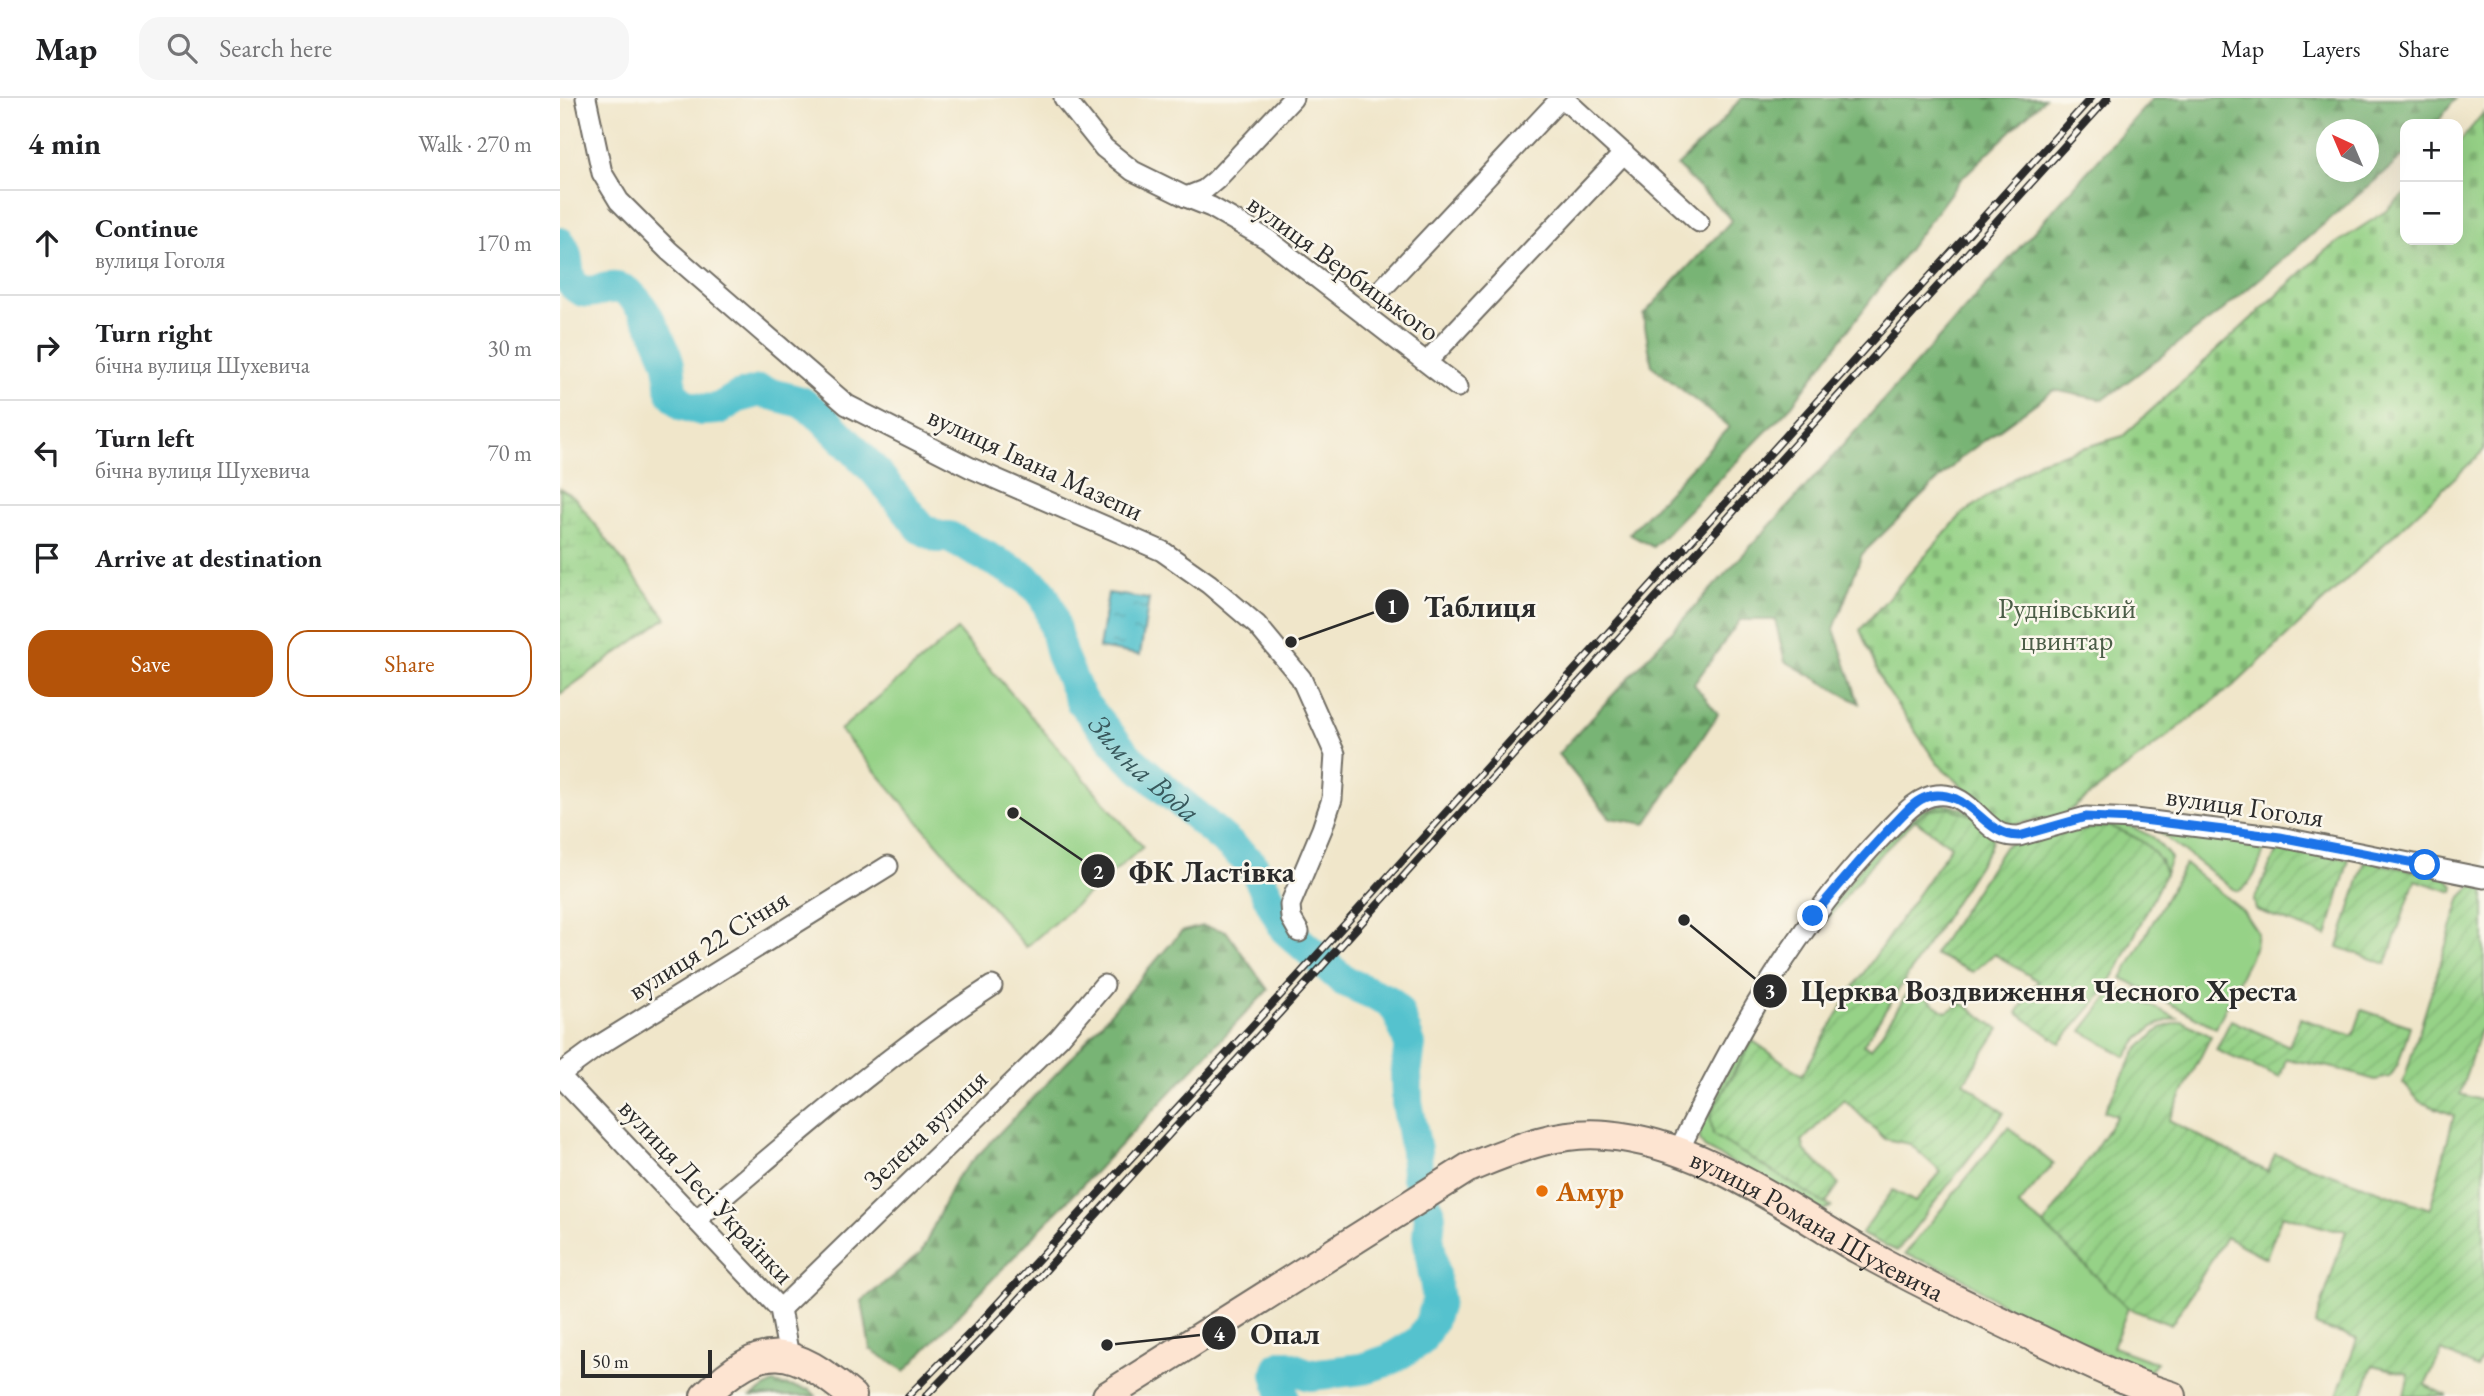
<!DOCTYPE html>
<meta charset="utf-8">
<style>
body{margin:0;font-family:"EB Garamond",serif;background:#f6f6f6;color:#202124}
.controls{position:absolute;right:21px;top:21px;display:grid;overflow:hidden;border-radius:14px;box-shadow:0 7px 28px #0002}
.controls button{width:63px;height:63px;display:grid;place-items:center;padding:0;border:0;border-bottom:2px solid #e0e0e0;background:#fff;color:#202124;font:35px sans-serif}
.compass{position:absolute;left:1756px;top:21px;width:63px;height:63px;border-radius:50%;background:#fff;box-shadow:0 7px 28px #0002;rotate:316deg}
.scale{position:absolute;left:21px;bottom:18px;width:131px;box-sizing:border-box;padding-left:7px;border:4px solid #2b2b2b;border-top:0;font-size:19px;line-height:24px;white-space:nowrap;color:#2b2b2b;-webkit-text-stroke:5px #fbf7ec;paint-order:stroke}
.stop{position:absolute;width:21px;height:21px;margin:-16px;border:5px solid #1a73e8;border-radius:50%;background:#fff}
.stop.end{background:#1a73e8;border-color:#fff;box-shadow:0 2px 7px #0008}
.list{margin:0;padding:0;list-style:none}
h2{display:flex;justify-content:space-between;align-items:center;height:91px;margin:0;padding:0 28px;font-size:30px}
h2 small{font-size:23px;font-weight:400;color:#757577}
.list li{display:grid;grid-template-columns:46px 1fr auto;gap:21px;align-items:center;box-sizing:border-box;height:105px;padding:0 28px;border-top:2px solid #e0e0e0}
.list b{display:block;font-size:26px;white-space:nowrap}
.list p{margin:0;font-size:23px;white-space:nowrap;color:#757577}
.list em{font-size:23px;font-style:normal;color:#757577}
.actions{display:flex;gap:14px;padding:21px 28px}
.actions a{flex:1;padding:16px 0;border:2px solid #b45309;border-radius:21px;text-align:center;font-size:24px;color:#b45309}
.actions .main{background:#b45309;color:#fff}
.icon{flex:none;width:38px;height:38px;fill:none;stroke:currentColor;stroke-width:2;stroke-linecap:round;stroke-linejoin:round}
.map{position:relative;flex:none;width:1924px;height:1298px;overflow:hidden}
header{display:flex;align-items:center;gap:42px;box-sizing:border-box;height:98px;padding:0 35px;background:#fff;border-bottom:2px solid #e0e0e0}
header strong{font-size:33px}
nav{display:flex;gap:38px;margin-inline-start:auto;font-size:24px}
.search{width:490px;height:63px;background:#f6f6f6;display:flex;align-items:center;gap:18px;box-sizing:border-box;padding:0 24px;border-radius:21px;color:#757577;font-size:26px}
main{display:flex}
aside{flex:1;background:#fff}
.map>svg:first-child{display:block}
</style>
<header>
<strong>Map</strong>
<div class="search"><svg class="icon" aria-label="search" viewBox="0 0 24 24"><circle cx="10" cy="10" r="6"/><path d="M15 15l6 6"/></svg>Search here</div>
<nav><a>Map</a><a>Layers</a><a>Share</a></nav>
</header>
<main>
<aside>
<h2>4 min<small>Walk · 270 m</small></h2>
<ul class="list">
<li><svg class="icon" aria-label="ahead" viewBox="0 0 24 24"><path d="M12 20V5M6 11l6-6 6 6"/></svg><div><b>Continue</b><p>вулиця Гоголя</p></div><em>170 m</em></li>
<li><svg class="icon" aria-label="right" viewBox="0 0 24 24"><path d="M7 20v-9h11M14 6l5 5-5 5"/></svg><div><b>Turn right</b><p>бічна вулиця Шухевича</p></div><em>30 m</em></li>
<li><svg class="icon" aria-label="left" viewBox="0 0 24 24"><path d="M17 20v-9H6M10 6l-5 5 5 5"/></svg><div><b>Turn left</b><p>бічна вулиця Шухевича</p></div><em>70 m</em></li>
<li><svg class="icon" aria-label="arrive" viewBox="0 0 24 24"><path d="M6 21V4h12l-3 4 3 4H6"/></svg><div><b>Arrive at destination</b></div></li>
</ul>
<div class="actions"><a class="main">Save</a><a>Share</a></div>
</aside>
<div class="map">
<svg width="1924" height="1298" viewBox="0 0 1924 1298">
<defs>
<pattern id="forest-firs" width="22" height="20" patternUnits="userSpaceOnUse" patternTransform="scale(1.75)"><rect width="22" height="20" fill="#78b474"/><path d="M5 1l3.5 6h-7zM16 11l3.5 6h-7z" fill="#63935f"/></pattern>
<pattern id="wetland-marsh" width="20" height="14" patternUnits="userSpaceOnUse" patternTransform="scale(1.75)"><rect width="20" height="14" fill="#96d287"/><path d="M1 5h8M5 5V1M11 12h8M15 12V8" fill="none" stroke="#81b475"/></pattern>
<pattern id="cemetery-stones" width="16" height="16" patternUnits="userSpaceOnUse" patternTransform="scale(1.75)"><rect width="16" height="16" fill="#96d287"/><path d="M2 7V4a2 2 0 0 1 4 0v3zM10 15v-3a2 2 0 0 1 4 0v3z" fill="#81b475"/></pattern>
<pattern id="garden-furrows" width="10" height="10" patternUnits="userSpaceOnUse" patternTransform="scale(1.75)"><rect width="10" height="10" fill="#96d287"/><path d="M-1 1l2-2M0 10L10 0M9 11l2-2" fill="none" stroke="#81b475"/></pattern>
<pattern id="water-ripples" width="26" height="14" patternUnits="userSpaceOnUse" patternTransform="scale(1.75)"><rect width="26" height="14" fill="#55c2ce"/><path d="M2 4q2-2 4 0t4 0M15 11q2-2 4 0t4 0" fill="none" stroke="#479ea7"/></pattern>
</defs>
<rect width="100%" height="100%" fill="#fbf7ec"/>
<filter id="ink" filterUnits="userSpaceOnUse"><feTurbulence type="fractalNoise" baseFrequency=".0143" numOctaves="2"/><feDisplacementMap in="SourceGraphic" scale="14" xChannelSelector="R" yChannelSelector="G"/><feConvolveMatrix kernelMatrix="1 2 1 2 8 2 1 2 1" color-interpolation-filters="sRGB"/></filter>
<filter id="wash" filterUnits="userSpaceOnUse"><feTurbulence type="fractalNoise" baseFrequency=".00686" numOctaves="4" result="noise"/><feDisplacementMap in="SourceGraphic" scale="28" xChannelSelector="R" yChannelSelector="G"/><feGaussianBlur stdDeviation="1.57" result="paint"/><feColorMatrix in="noise" values="0 0 0 0 0 0 0 0 0 0 0 0 0 0 0 0 0 1.4 0 .05"/><feComposite in="paint" operator="in"/></filter>
<g filter="url(#wash)">
<rect width="100%" height="100%" fill="#f0e6ca"/>
<g fill="#96d287" stroke="#607e59" stroke-width="2">
<polygon points="397,532 583,749 466,849 280,632"/>
<polygon points="1384,706 1405,711 1415,718 1369,712 1355,722 1312,765 1243,852 1150,1016 1271,1109 1262,1113 1146,1051 1140,1043 1139,1025 1224,872 1307,761 1362,712"/>
<polygon points="1529,724 1564,725 1593,739 1611,760 1605,776 1601,762 1456,743"/>
<path d="M 1596,732 L 1706,744 L 1706,747 C 1699,765 1696,783 1679,793 L 1673,791 Z"/>
<polygon points="1625,766 1683,813 1697,834 1695,848 1656,930 1562,880"/>
<path d="M 1555,890 L 1617,920 C 1593,925 1579,937 1566,959 L 1522,933 Z"/>
<polygon points="1448,1029 1493,1066 1458,1107 1484,1127 1568,1210 1553,1249 1597,1265 1590,1273 1584,1274 1452,1213 1397,1176 1345,1156"/>
</g>
<g fill="url(#forest-firs)" stroke="#527050" stroke-width="2" fill-rule="evenodd">
<polygon points="1181,0 1485,0 1401,81 1232,307 1093,449 1069,436 1169,329 1092,268 1083,217 1172,122 1117,68 1156,30"/>
<path d="M 1593,0 L 1896,0 L 1876,26 L 1845,26 L 1845,57 L 1663,212 L 1543,302 L 1494,292 L 1403,358 L 1302,456 L 1274,531 L 1299,605 L 1225,563 L 1215,522 L 1180,522 L 1134,586 L 1158,616 L 1086,726 L 1050,720 L 998,656 L 1242,393 ZM 1766,32 L 1808,32 L 1808,74 L 1766,74 Z"/>
<polygon points="642,828 666,833 708,892 345,1273 310,1251 302,1203 361,1155 396,1080 512,959 621,834"/>
<polygon points="213,1285 250,1292 256,1298 192,1298"/>
</g>
<polygon fill="url(#wetland-marsh)" stroke="#607e59" stroke-width="2" points="0,390 15,400 106,520 0,596"/>
<polygon fill="url(#cemetery-stones)" stroke="#607e59" stroke-width="2" points="1924,14 1924,352 1678,584 1504,717 1446,728 1377,665 1323,586 1300,532 1402,416 1479,363 1563,338 1766,152 1826,113 1845,96 1845,142 1898,142 1898,46"/>
<g fill="url(#garden-furrows)" stroke="#607e59" stroke-width="2">
<polygon points="1389,710 1415,718 1433,739 1429,751 1303,947 1311,951 1351,890 1386,914 1402,905 1439,931 1404,984 1444,1015 1337,1153 1301,1136 1333,1092 1355,1104 1381,1074 1350,1046 1325,1041 1284,1001 1242,1043 1245,1053 1279,1086 1265,1106 1153,1037 1150,1016 1193,943 1242,977 1292,892 1391,748 1355,722 1369,712"/>
<path d="M 1549,728 C 1574,737 1598,748 1605,776 L 1559,869 L 1544,894 L 1500,945 L 1457,915 L 1478,883 L 1434,856 L 1413,874 L 1374,856 L 1445,748 L 1456,743 Z"/>
<polygon points="1719,748 1789,761 1767,838 1696,812 1694,802"/>
<polygon points="1805,763 1886,779 1894,788 1893,794 1855,782 1826,866 1778,849"/>
<polygon points="1914,786 1924,787 1924,933 1920,932 1900,996 1924,1003 1924,1256 1917,1270 1882,1253 1865,1287 1887,1298 1844,1298 1849,1276 1813,1267 1802,1298 1777,1298 1797,1241 1755,1227 1786,1132 1773,1132 1722,1117 1706,1160 1666,1139 1611,1227 1568,1210 1484,1127 1557,1018 1544,1013 1576,953 1601,930 1622,923 1651,938 1609,1022 1708,1074 1715,1056 1870,1111 1894,1017 1860,1004 1843,985 1901,799"/>
<polygon points="1802,912 1850,928 1838,966 1830,979 1815,982 1774,970 1726,961 1720,980 1656,952 1671,922 1729,948 1740,920 1793,938"/>
</g>
<polygon fill="url(#water-ripples)" stroke="#40767c" stroke-width="2" points="548,495 589,501 580,557 539,550"/>
<g fill="none" stroke-linecap="round" stroke-linejoin="round">
<path stroke="#55c2ce" stroke-width="32" id="s1" d="M 0,145 C 12,159 3,179 16,189 C 30,200 42,188 57,190 C 80,193 101,243 108,263 C 111,272 110,285 112,295 L 124,307 L 142,312 L 158,311 L 178,299 L 200,293 L 241,304 L 262,319 L 315,373 L 361,430 L 378,439 L 389,439 L 425,458 L 464,479 L 481,493 L 490,511 L 501,556 L 521,603 L 569,660 L 692,766 L 725,831 L 784,883 L 829,903 L 838,914 L 850,947 L 846,975 L 847,1004 L 856,1053 L 857,1079 L 870,1118 L 868,1138 L 878,1202 L 871,1224 L 860,1243 L 829,1262 L 802,1271 L 750,1277 L 724,1267 L 719,1269 L 717,1276 L 723,1298"/>
</g>
</g>
<g filter="url(#ink)">
<g fill="none" stroke-linecap="round" stroke-linejoin="round">
<g stroke="#706c63" stroke-width="23">
<g id="street">
<polyline points="26,0 42,75 59,103 109,153 287,307 411,370 602,453 649,486 697,527 741,580 775,656 772,701 762,731 730,807 731,820 739,834"/>
<polyline points="504,0 544,50 573,73 626,99 651,109 707,141 898,289"/>
<polyline points="1003,0 1139,124"/>
<polyline points="626,99 644,92 656,82 733,0"/>
<polyline points="819,194 1001,0"/>
<polyline points="874,256 1064,55"/>
<polyline points="0,976 38,948 328,768"/>
<polyline points="0,978 220,1211 229,1258"/>
<path d="M 1119,1052 C 1174,938 1237,825 1326,734 C 1340,720 1356,699 1377,697 C 1405,694 1418,722 1438,734 C 1445,738 1452,738 1459,738 L 1526,719 L 1575,721 L 1720,739 L 1924,780"/>
<path d="M 136,1122 C 232,1041 327,956 432,888"/>
<polyline points="220,1211 499,940 544,887"/>
</g>
</g>
<g stroke="#706c63" stroke-width="32">
<g id="secondary">
<path d="M 145,1298 C 204,1240 232,1248 292,1298"/>
<path id="s2" d="M 547,1298 L 908,1070 C 953,1052 998,1032 1046,1037 C 1140,1045 1220,1106 1300,1152 C 1357,1184 1416,1212 1476,1240 C 1520,1261 1565,1284 1612,1298"/>
</g>
</g>
<use href="#street" stroke="#fff" stroke-width="19"/>
<use href="#secondary" stroke="#fde4d1" stroke-width="28"/>
<g stroke="#2b2b2b" stroke-width="8">
<g id="rail">
<polyline points="348,1298 417,1228 749,866 1531,0"/>
<polyline points="366,1298 443,1219 756,875 1548,0"/>
</g>
</g>
<use href="#rail" stroke="#fbf7ec" stroke-width="5" stroke-dasharray="16" stroke-linecap="butt"/>
</g>
</g>
<g fill="none" stroke-linecap="round" stroke-linejoin="round" filter="url(#ink)">
<path stroke="#1a73e8" stroke-width="9" d="M 1253,818 C 1279,787 1304,757 1332,728 C 1341,719 1352,705 1364,700 C 1374,695 1386,697 1396,701 C 1420,712 1430,737 1459,738 L 1526,719 L 1575,721 L 1720,739 L 1865,767"/>
</g>
<circle fill="#e8710a" stroke="#fbf7ec" stroke-width="2.5" cx="982" cy="1093" r="7"/>
<g text-anchor="middle" dominant-baseline="central" stroke-width="5" stroke-linejoin="round" paint-order="stroke">
<g font-size="28" fill="#2b2b2b" stroke="#fbf7ec">
<text transform="translate(784 169) rotate(36)">вулиця Вербицького</text>
<text transform="translate(476 365) rotate(25)">вулиця Івана Мазепи</text>
<text transform="translate(1685 708) rotate(8)">вулиця Гоголя</text>
<text transform="translate(148 846) rotate(-32)">вулиця 22 Січня</text>
<text transform="translate(365 1031) rotate(-44)">Зелена вулиця</text>
<text transform="translate(147 1093) rotate(47)">вулиця Лесі Українки</text>
<text stroke="none"><textPath href="#s2" startOffset="802">вулиця Романа Шухевича</textPath></text>
</g>
<g font-size="28" fill="#4b5d47" stroke="#fbf7ec">
<text x="1507" y="510">Руднівський<tspan x="1507" dy="32">цвинтар</tspan></text>
</g>
<g font-size="28" font-weight="bold" fill="#c56008" stroke="#fbf7ec" text-anchor="start">
<text x="996" y="1093">Амур</text>
</g>
<g font-size="30" font-style="italic" fill="#38585c" stroke="#fbf7ec">
<text stroke="none"><textPath href="#s1" startOffset="877">Зимна Вода</textPath></text>
</g>
</g>
<path fill="none" stroke="#2b2b2b" stroke-width="2.5" d="M731 544L832 508M453 715L538 773M1124 822L1210 893M547 1247L659 1235"/>
<g fill="#2b2b2b" stroke="#fbf7ec" stroke-width="2.5">
<circle cx="731" cy="544" r="7"/>
<circle cx="453" cy="715" r="7"/>
<circle cx="1124" cy="822" r="7"/>
<circle cx="547" cy="1247" r="7"/>
<circle cx="832" cy="508" r="18"/>
<circle cx="538" cy="773" r="18"/>
<circle cx="1210" cy="893" r="18"/>
<circle cx="659" cy="1235" r="18"/>
</g>
<g font-size="21" text-anchor="middle" font-weight="bold" fill="#fff">
<text x="832" y="516">1</text>
<text x="538" y="781">2</text>
<text x="1210" y="900">3</text>
<text x="659" y="1243">4</text>
</g>
<g font-size="30" text-anchor="middle" font-weight="bold" fill="#2b2b2b" stroke="#fbf7ec" stroke-width="5" stroke-linejoin="round" paint-order="stroke">
<text x="920" y="519">Таблиця</text>
<text x="652" y="784">ФК Ластівка</text>
<text x="1489" y="903">Церква Воздвиження Чесного Хреста</text>
<text x="725" y="1246">Опал</text>
</g>
</svg>
<div class="controls">
<button>+</button>
<button>−</button>
</div>
<svg class="compass" viewBox="-18 -18 36 36"><path d="M0-13l5 13h-10z" fill="#e53935"/><path d="M0 13l5-13h-10z" fill="#757577"/></svg>
<div class="scale">50 m</div>
<div class="stop" style="left:1865px;top:767px"></div>
<div class="stop end" style="left:1253px;top:818px"></div>
</div>
</main>
